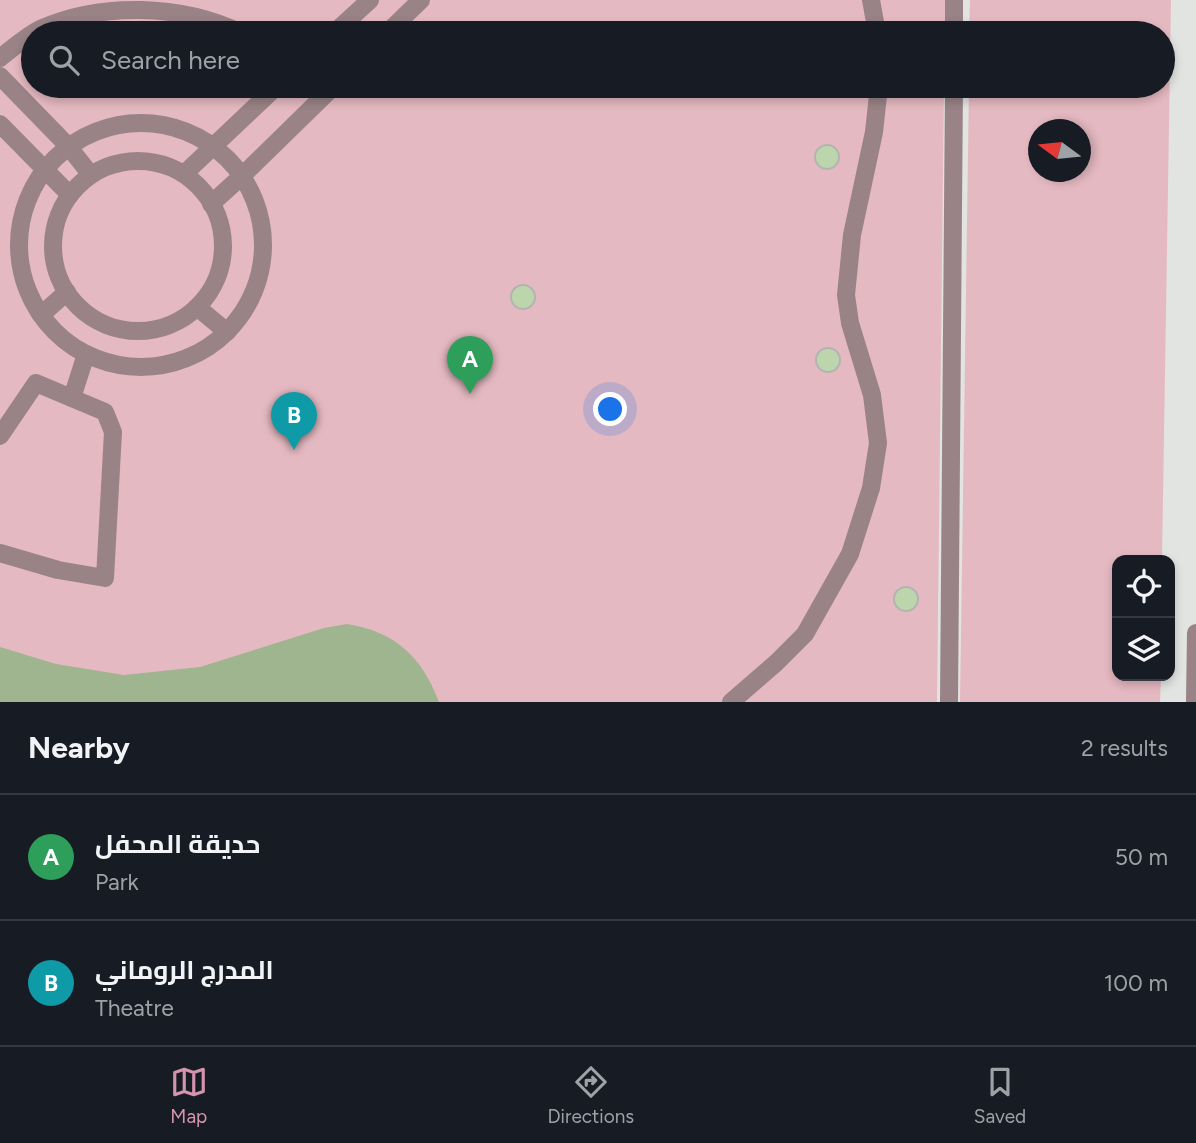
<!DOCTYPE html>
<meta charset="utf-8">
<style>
body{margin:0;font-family:Figtree,Cairo,sans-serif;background:#242831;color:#f1f3f6}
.controls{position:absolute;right:21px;bottom:21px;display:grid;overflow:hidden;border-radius:14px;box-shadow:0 4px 10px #0003}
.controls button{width:63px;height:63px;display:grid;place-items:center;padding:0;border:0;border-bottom:2px solid #363941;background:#171b24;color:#f1f3f6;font:35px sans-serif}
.compass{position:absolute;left:1028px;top:119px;width:63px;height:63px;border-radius:50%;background:#171b24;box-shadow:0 4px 10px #0003;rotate:285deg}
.you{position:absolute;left:611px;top:410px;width:24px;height:24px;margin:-18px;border:5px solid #fff;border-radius:50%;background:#1a73e8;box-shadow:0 0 0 10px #1a73e833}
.badge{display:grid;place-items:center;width:46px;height:46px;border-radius:50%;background:#d494ad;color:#fff;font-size:23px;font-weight:700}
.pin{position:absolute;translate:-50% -58px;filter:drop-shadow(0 2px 4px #0008)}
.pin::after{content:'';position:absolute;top:37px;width:24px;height:21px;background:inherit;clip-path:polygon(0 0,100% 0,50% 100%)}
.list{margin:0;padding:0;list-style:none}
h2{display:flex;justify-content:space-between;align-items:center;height:91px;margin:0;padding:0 28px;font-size:30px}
h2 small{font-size:23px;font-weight:400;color:#9ea1a6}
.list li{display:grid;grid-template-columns:46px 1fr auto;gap:21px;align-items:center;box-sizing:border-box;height:126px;padding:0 28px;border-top:2px solid #363941}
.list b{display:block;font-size:26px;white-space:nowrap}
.list p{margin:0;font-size:23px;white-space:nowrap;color:#9ea1a6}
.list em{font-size:23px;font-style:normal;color:#9ea1a6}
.icon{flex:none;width:38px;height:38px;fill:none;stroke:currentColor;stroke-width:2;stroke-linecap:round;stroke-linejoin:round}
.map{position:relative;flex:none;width:1196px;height:702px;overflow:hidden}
.search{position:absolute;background:#171b24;box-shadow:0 4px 10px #0003;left:21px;right:21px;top:21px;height:77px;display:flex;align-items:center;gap:18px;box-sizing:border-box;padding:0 24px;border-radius:38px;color:#9ea1a6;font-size:26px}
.sheet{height:343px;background:#171b24}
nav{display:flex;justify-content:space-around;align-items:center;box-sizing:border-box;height:98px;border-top:2px solid #363941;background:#171b24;font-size:19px;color:#9ea1a6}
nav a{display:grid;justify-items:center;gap:4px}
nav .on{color:#d494ad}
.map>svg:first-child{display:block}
</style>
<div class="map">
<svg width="1196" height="702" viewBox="0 0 1196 702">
<rect width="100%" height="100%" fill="#e1e4e0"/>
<g fill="#e5b9c1" fill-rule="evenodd">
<polygon points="0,0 945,0 945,33 33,33 33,86 944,86 937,702 0,702"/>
<path d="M 970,0 L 1171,0 L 1162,560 L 1117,560 L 1117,676 L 1161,676 L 1160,702 L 960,702 L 969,86 L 1163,86 L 1163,33 L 969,33 ZM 1038,130 L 1080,130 L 1080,172 L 1038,172 Z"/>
</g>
<path fill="#9eb58f" d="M 347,624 C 396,632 422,657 439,702 L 0,702 L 0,647 L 56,664 L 124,675 L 200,667 L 324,628 Z"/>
<g fill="#bdd5ad" stroke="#b2b4b0" stroke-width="2">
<circle cx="827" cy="157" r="12"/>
<circle cx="523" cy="297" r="12"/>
<circle cx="828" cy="360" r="12"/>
<circle cx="906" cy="599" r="12"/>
</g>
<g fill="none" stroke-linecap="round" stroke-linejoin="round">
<g stroke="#998387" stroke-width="18">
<polyline points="871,0 877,33"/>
<polyline points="334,33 370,0"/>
<polyline points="387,33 421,0"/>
<polyline points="954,33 954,0"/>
<path d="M 0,58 C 13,48 26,36 40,29 C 101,2 181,4 241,33"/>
<polyline points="0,76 68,146 91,175"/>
<circle cx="141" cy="245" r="122"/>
<polyline points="0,124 70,195"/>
<circle cx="138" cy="246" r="85"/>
<polyline points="184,174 277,86"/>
<polyline points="211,204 243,175 334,86"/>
<polyline points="197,307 227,332"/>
<polyline points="41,315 67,292"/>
<polyline points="72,398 86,354"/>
<polyline points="0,436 36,383 105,412 113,432 105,578 58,570 0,553"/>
<polyline points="731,702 776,663 805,634 850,554 871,488 878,443 872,395 850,323 846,295 852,235 874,132 879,86"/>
<polyline points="949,702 954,86"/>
<polyline points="1195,702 1196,633"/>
</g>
</g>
</svg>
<div class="controls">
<button><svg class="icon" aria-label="locate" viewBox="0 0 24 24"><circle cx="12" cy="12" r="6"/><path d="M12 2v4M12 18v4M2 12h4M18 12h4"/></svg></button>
<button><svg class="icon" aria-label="layers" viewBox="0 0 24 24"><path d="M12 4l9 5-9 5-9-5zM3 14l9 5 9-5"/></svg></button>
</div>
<svg class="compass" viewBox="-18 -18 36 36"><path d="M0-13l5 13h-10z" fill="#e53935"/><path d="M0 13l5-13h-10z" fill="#9ea1a6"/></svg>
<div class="you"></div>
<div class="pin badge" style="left:470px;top:394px;background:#2e9e5b">A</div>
<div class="pin badge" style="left:294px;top:450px;background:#0f9aa8">B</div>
<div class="search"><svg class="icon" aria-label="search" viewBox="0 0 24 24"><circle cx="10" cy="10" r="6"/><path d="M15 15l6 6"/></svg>Search here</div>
</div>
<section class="sheet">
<h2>Nearby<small>2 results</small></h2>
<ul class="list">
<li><span class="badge" style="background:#2e9e5b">A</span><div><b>حديقة المحفل</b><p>Park</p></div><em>50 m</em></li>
<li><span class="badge" style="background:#0f9aa8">B</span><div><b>المدرج الروماني</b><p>Theatre</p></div><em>100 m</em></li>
</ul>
</section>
<nav>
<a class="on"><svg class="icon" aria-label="map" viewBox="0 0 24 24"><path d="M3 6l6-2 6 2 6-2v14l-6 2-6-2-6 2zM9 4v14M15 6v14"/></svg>Map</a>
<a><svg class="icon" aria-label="directions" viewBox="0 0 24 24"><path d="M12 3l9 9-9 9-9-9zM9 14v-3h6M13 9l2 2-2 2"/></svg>Directions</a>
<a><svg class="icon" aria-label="saved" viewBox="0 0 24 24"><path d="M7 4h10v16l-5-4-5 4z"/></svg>Saved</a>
</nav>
